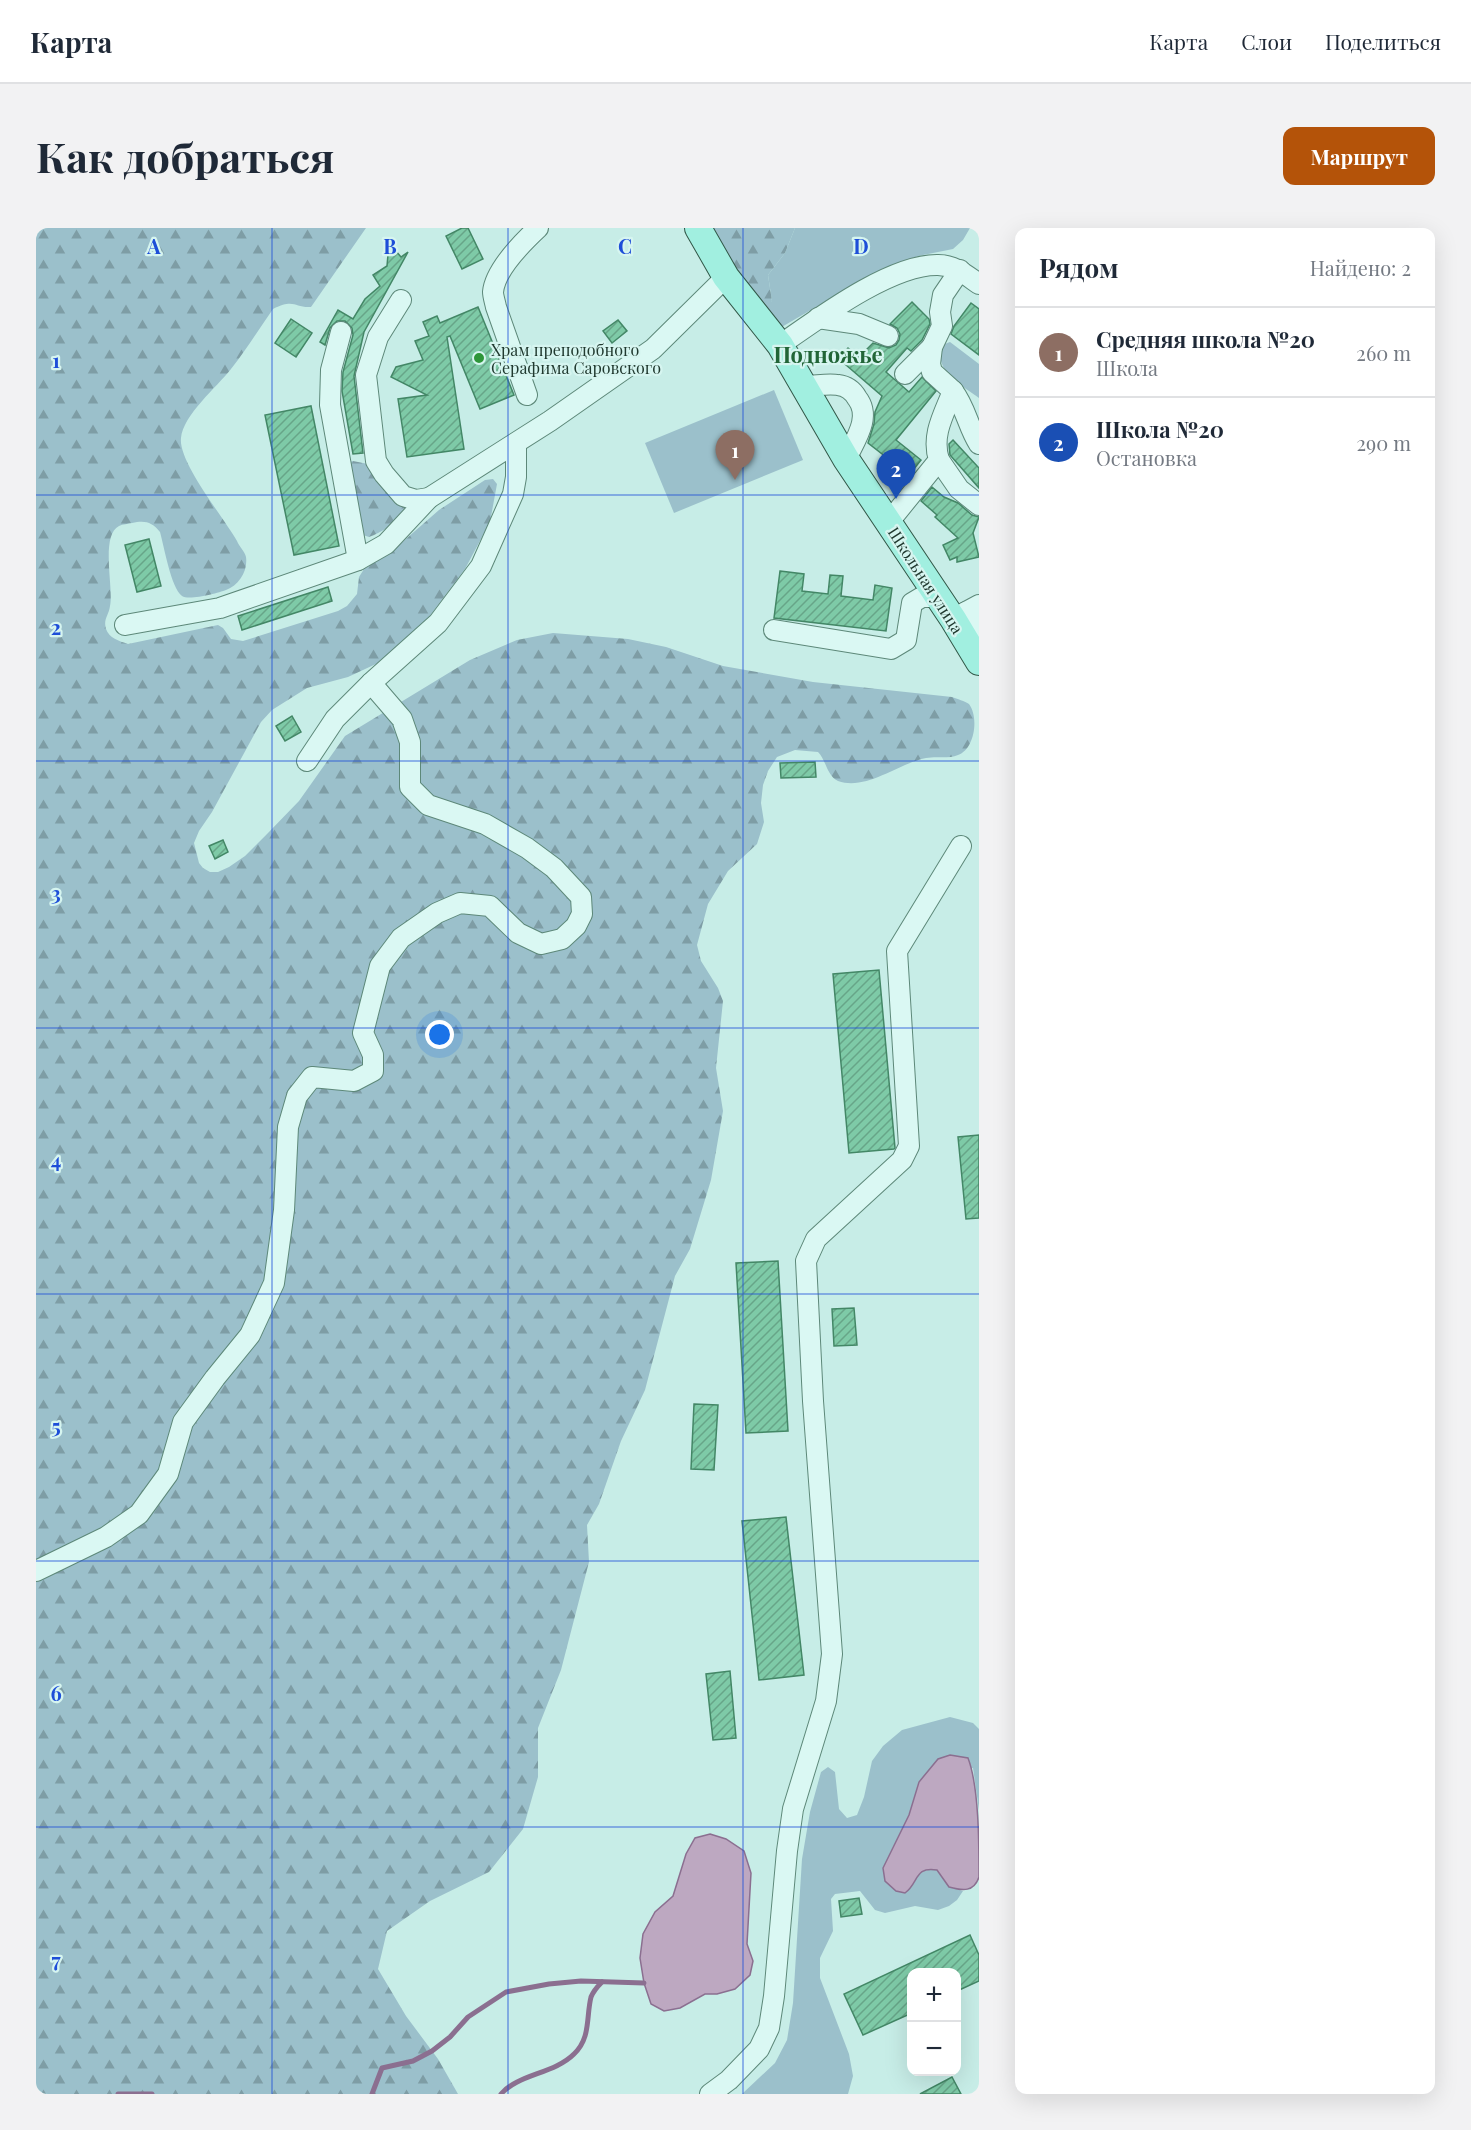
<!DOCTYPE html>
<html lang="ru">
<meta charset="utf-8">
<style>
body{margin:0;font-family:"Playfair Display",serif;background:#f2f2f3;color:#1f2937}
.controls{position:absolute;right:18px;bottom:18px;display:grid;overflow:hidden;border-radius:12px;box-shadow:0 6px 24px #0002}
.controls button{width:54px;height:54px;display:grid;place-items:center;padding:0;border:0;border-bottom:2px solid #e0e1e3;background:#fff;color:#1f2937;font:30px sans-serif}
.you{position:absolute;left:404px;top:807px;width:21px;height:21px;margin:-15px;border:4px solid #fff;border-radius:50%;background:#1a73e8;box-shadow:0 0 0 9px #1a73e833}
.badge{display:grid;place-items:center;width:39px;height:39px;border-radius:50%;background:#b45309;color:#fff;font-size:20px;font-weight:700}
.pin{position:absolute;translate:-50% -50px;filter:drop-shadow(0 2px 3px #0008)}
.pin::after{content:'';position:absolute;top:32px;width:21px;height:18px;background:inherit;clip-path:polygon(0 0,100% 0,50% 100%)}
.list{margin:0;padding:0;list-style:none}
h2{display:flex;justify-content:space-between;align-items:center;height:78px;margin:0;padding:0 24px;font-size:26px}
h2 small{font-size:20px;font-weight:400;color:#747a83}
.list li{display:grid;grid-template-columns:39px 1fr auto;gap:18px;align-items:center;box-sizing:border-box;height:90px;padding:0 24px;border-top:2px solid #e0e1e3}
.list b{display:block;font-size:22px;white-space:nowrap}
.list p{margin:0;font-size:20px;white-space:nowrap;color:#747a83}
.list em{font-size:20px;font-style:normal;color:#747a83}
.map{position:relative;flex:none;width:943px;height:1866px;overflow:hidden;border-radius:12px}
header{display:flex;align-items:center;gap:36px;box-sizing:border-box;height:84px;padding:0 30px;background:#fff;border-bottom:2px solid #e0e1e3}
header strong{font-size:28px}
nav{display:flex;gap:33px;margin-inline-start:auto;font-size:21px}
.intro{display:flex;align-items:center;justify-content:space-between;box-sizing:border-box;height:144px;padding:0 36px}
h1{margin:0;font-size:42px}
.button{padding:15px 27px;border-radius:12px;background:#b45309;color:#fff;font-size:21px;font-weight:700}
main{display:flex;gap:36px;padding:0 36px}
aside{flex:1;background:#fff;border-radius:12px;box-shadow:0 6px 24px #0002}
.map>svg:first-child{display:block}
</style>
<header>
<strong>Карта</strong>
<nav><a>Карта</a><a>Слои</a><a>Поделиться</a></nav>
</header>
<div class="intro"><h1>Как добраться</h1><a class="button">Маршрут</a></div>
<main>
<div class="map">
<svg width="943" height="1866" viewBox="0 0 943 1866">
<defs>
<pattern id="forest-firs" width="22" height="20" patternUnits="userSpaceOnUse" patternTransform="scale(1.5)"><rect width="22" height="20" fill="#9bc0cb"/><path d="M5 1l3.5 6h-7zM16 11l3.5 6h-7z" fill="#7e9da5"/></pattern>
<pattern id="building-hatch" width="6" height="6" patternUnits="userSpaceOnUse" patternTransform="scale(1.5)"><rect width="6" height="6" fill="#7ecaa7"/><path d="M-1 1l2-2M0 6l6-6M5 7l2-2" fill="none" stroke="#67a588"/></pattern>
</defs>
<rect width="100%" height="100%" fill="#c7ede7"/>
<g fill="#9bc0cb">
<polygon points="759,0 934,0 927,12 917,21 882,28 840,44 744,100 725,82 736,73 732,47 749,25"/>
<path d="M 914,114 L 943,136 L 943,170 C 930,160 900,144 905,124 C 906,118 908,116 914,114 Z"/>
<polygon points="738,162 767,232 638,285 609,215"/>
<path d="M 914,1489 L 937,1495 L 943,1501 L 943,1582 L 937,1540 L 883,1554 L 873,1587 L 847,1640 L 869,1665 C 883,1655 878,1639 901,1642 L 913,1659 L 927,1663 L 921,1672 L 913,1678 L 902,1682 L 879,1678 L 849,1685 L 839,1682 L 824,1663 L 799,1666 L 795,1671 L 797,1703 L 784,1730 L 784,1750 L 813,1826 L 817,1848 L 812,1866 L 706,1866 L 739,1835 L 751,1812 L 757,1775 L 766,1631 L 774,1584 L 785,1544 L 792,1539 L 799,1544 L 803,1581 L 811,1590 L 821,1587 L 828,1569 L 836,1533 L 847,1518 L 866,1502 Z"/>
</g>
<g fill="url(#forest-firs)">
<path d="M 0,0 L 330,0 L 275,79 C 258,80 259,70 237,81 C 223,101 210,122 195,141 C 181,159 147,187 145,210 C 142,234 188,290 201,313 C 203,318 209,324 210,329 C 212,343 203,357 190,362 C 182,365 153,373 146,368 C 135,360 128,318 124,304 C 116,294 109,292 96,295 C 92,296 87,296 83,298 C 64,308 78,360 74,378 C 73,387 67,391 70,401 C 73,410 83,413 92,416 L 182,397 L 187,400 L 195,411 L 207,413 L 302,383 L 311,378 L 321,366 L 323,349 L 328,341 L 355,324 L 403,282 L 449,252 L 457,251 L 461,256 L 454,294 L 429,341 L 393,389 L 342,435 L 312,449 L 271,460 L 236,482 L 225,494 L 176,584 L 163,603 L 158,615 L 163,635 L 167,640 L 174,644 L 182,644 L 193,639 L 209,628 L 231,606 L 263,573 L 309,508 L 434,432 L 481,412 L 517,405 L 592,411 L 630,419 L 687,438 L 777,454 L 916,469 C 921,471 929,473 933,476 C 943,489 939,521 922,527 C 913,531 900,528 890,530 C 863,535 831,563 802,553 C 791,548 790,532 782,524 L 759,522 L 741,529 L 732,543 L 727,557 L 725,575 L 728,594 L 721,616 L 692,643 L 672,676 L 661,717 L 665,733 L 682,760 L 687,773 L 680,840 L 687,883 L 675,952 L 654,1021 L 639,1048 L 609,1162 L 585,1213 L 563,1276 L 551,1297 L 553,1334 L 525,1442 L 502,1500 L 502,1549 L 487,1601 L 453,1644 L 394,1673 L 351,1703 L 342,1741 L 370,1788 L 402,1831 L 422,1866 L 0,1866 Z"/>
<polygon points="675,0 759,0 749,25 732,47 736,73 732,81 725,82"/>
<path d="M 317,233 L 332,236 L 371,280 C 364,294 346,304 333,309 L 327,307 L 313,234 Z"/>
</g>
<g fill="#bda8c1" stroke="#8b6f90" stroke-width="1.5">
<path d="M 914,1527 L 932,1530 C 943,1559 943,1615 943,1649 C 938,1664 927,1663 913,1659 L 901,1642 C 878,1638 883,1655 869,1665 L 860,1663 L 849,1653 L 847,1640 L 873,1587 L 883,1554 L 902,1531 Z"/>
<polygon points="674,1606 690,1611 708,1623 715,1645 711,1716 717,1733 714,1747 699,1761 681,1766 669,1766 644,1780 628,1783 615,1776 608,1755 604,1730 607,1706 619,1684 637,1668 650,1626 659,1610"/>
</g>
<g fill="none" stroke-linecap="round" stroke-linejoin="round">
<g stroke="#8b6f90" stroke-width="5">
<polyline points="82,1866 116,1866"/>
<polyline points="336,1866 346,1840 377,1833 396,1823 414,1809 432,1789 470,1764 513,1756 545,1753 608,1755"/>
<path d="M 465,1866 C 482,1846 518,1846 538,1826 C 555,1810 550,1789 555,1769 C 557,1764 562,1758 566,1754"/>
</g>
</g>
<g fill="url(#building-hatch)" stroke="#438766" stroke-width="1.5">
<polygon points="426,0 432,0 447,31 426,41 410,8"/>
<polygon points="353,15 365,29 372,24 328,104 318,148 327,225 317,226 306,163 307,144 317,107 316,100 309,93 301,93 294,100 289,117 284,114 302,82 317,91 329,71 344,58 337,47 351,38"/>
<polygon points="876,74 893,91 894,96 886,112 875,123 871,120 850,144 873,164 886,149 900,163 860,212 885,232 873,247 832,215 838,196 839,184 846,168 803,131 812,120 823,129 837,115 853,120 860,117 863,112 864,106 861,100 854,96"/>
<polygon points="935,75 943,81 943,127 915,106 918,98"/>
<polygon points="442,79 478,167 444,181 414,108 411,109 428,221 371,229 362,171 391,167 355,149 360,139 387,132 379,113 393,108 387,94 401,88 404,95"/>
<polygon points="255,91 276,105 260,129 239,115"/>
<polygon points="582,92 591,103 576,115 567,103"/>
<polygon points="275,178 303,318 258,327 229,187"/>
<polygon points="917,212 943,240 943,260 914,227 913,216"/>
<polygon points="896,259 908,269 922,275 936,287 943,289 937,305 943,329 921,334 921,329 914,332 907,317 922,310 899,289 901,287 885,273"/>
<polygon points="113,311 125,358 101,364 89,317"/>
<polygon points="744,343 768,346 766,363 792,366 794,347 807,348 805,368 837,372 839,357 856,360 850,403 738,390"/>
<polygon points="292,359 296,373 206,402 202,388"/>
<polygon points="256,488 265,504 249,513 240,498"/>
<polygon points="779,534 780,549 745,550 744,535"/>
<polygon points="187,612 192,624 179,631 173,618"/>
<polygon points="843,742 859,920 858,921 813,925 797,746"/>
<polygon points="943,907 943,990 930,991 922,909"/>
<polygon points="742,1033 752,1203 710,1205 700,1035"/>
<polygon points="818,1080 821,1117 798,1118 796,1081"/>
<polygon points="658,1176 682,1177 678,1242 655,1241"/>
<polygon points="750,1289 768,1447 723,1452 706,1293"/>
<polygon points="694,1443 700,1510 677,1512 670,1446"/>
<polygon points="823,1670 826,1686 805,1689 803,1673"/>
<polygon points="934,1707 943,1727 943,1753 921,1763 921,1744 876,1744 876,1785 827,1807 808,1766"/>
<polygon points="916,1849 925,1866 884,1866"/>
</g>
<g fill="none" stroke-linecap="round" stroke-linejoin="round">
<g stroke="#5d8879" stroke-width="22">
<g id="minor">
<polyline points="365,72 342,109 330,147 340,233 348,246 367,268 380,272 393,270"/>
<polyline points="782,90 823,96 852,108"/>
<polyline points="305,104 295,142 294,177 322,332"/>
<path d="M 744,117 C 783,90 855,36 902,37 C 919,37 930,47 943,56"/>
<polyline points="869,146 896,119"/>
<path d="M 769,158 C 780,158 792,155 802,157 C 811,158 817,163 821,170 C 836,189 819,212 810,231"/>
<path d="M 917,163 C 930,180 932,199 943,216"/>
<path d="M 491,167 L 460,79 C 459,74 457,68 457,64 C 459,42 487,14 502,0"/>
<polyline points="903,232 923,261 943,277"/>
<path d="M 852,295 L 903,232 C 895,207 908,186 917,163 L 896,144 L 894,136 L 896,119 L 906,98 L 904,84 L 907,67 L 924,42"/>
<polyline points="930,384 943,403"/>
<polyline points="917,391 943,377"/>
<polyline points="89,397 184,380 322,332 350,316 393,270 514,193 617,121 690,49"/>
<polyline points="738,402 855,421 870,412 876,375 886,369 902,369"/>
<polyline points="271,533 299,491 335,455 402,395 445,338 477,266 480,249 480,216"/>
<polyline points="0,1343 70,1309 103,1286 132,1246 147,1194 179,1150 214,1107 238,1055 248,982 252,899 261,868 276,849 318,853 337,843 337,827 327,805 344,738 365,710 401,685 424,675 454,678 482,705 505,716 526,711 540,698 546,686 545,669 518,640 491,620 449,596 392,577 374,559 374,514 366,491 335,455"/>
<polyline points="674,1866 693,1852 723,1821 733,1800 738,1768 751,1623 757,1581 790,1473 796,1426 777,1173 770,1033 780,1011 866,932 873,918 861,723 925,618"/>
</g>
</g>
<g stroke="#315747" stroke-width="28">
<polyline id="major" points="662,0 690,49 744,117 810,231 917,391 943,434"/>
</g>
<use href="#minor" stroke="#daf8f3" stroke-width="20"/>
<use href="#major" stroke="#a1efe0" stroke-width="26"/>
</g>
<path fill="none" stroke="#1d4ed8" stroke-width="1.5" stroke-opacity="0.55" d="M 236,0 L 236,1866M 472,0 L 472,1866M 707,0 L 707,1866M 0,267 L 943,267M 0,533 L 943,533M 0,800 L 943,800M 0,1066 L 943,1066M 0,1333 L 943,1333M 0,1599 L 943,1599"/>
<circle fill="#2e963a" stroke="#d6f5f0" stroke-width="2" cx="443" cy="130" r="6"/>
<g text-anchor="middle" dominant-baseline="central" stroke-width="4.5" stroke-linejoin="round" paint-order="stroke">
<g font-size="16" fill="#20392f" stroke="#d6f5f0" text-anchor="start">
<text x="455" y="121">Храм преподобного<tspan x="455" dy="18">Серафима Саровского</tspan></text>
</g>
<g font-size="16" fill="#20392f" stroke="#d6f5f0">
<text transform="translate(890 352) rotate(57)">Школьная улица</text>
</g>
<g font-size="22" font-weight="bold" fill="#216537" stroke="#d6f5f0">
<text x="792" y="126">Подножье</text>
</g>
</g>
<g font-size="20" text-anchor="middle" font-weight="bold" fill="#1d4ed8" stroke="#d6f5f0" stroke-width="4.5" stroke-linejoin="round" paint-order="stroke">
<text x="118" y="26">A</text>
<text x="354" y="26">B</text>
<text x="589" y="26">C</text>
<text x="825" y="26">D</text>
<text x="20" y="140">1</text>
<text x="20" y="407">2</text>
<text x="20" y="673">3</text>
<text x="20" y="940">4</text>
<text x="20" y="1206">5</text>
<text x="20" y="1473">6</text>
<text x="20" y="1740">7</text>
</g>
</svg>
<div class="controls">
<button>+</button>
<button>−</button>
</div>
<div class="you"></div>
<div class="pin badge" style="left:699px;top:252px;background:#8d6e63">1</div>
<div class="pin badge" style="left:860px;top:271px;background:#1a4fb4">2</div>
</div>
<aside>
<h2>Рядом<small>Найдено: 2</small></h2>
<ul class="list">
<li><span class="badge" style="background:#8d6e63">1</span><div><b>Средняя школа №20</b><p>Школа</p></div><em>260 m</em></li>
<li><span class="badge" style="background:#1a4fb4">2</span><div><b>Школа №20</b><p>Остановка</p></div><em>290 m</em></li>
</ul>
</aside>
</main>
